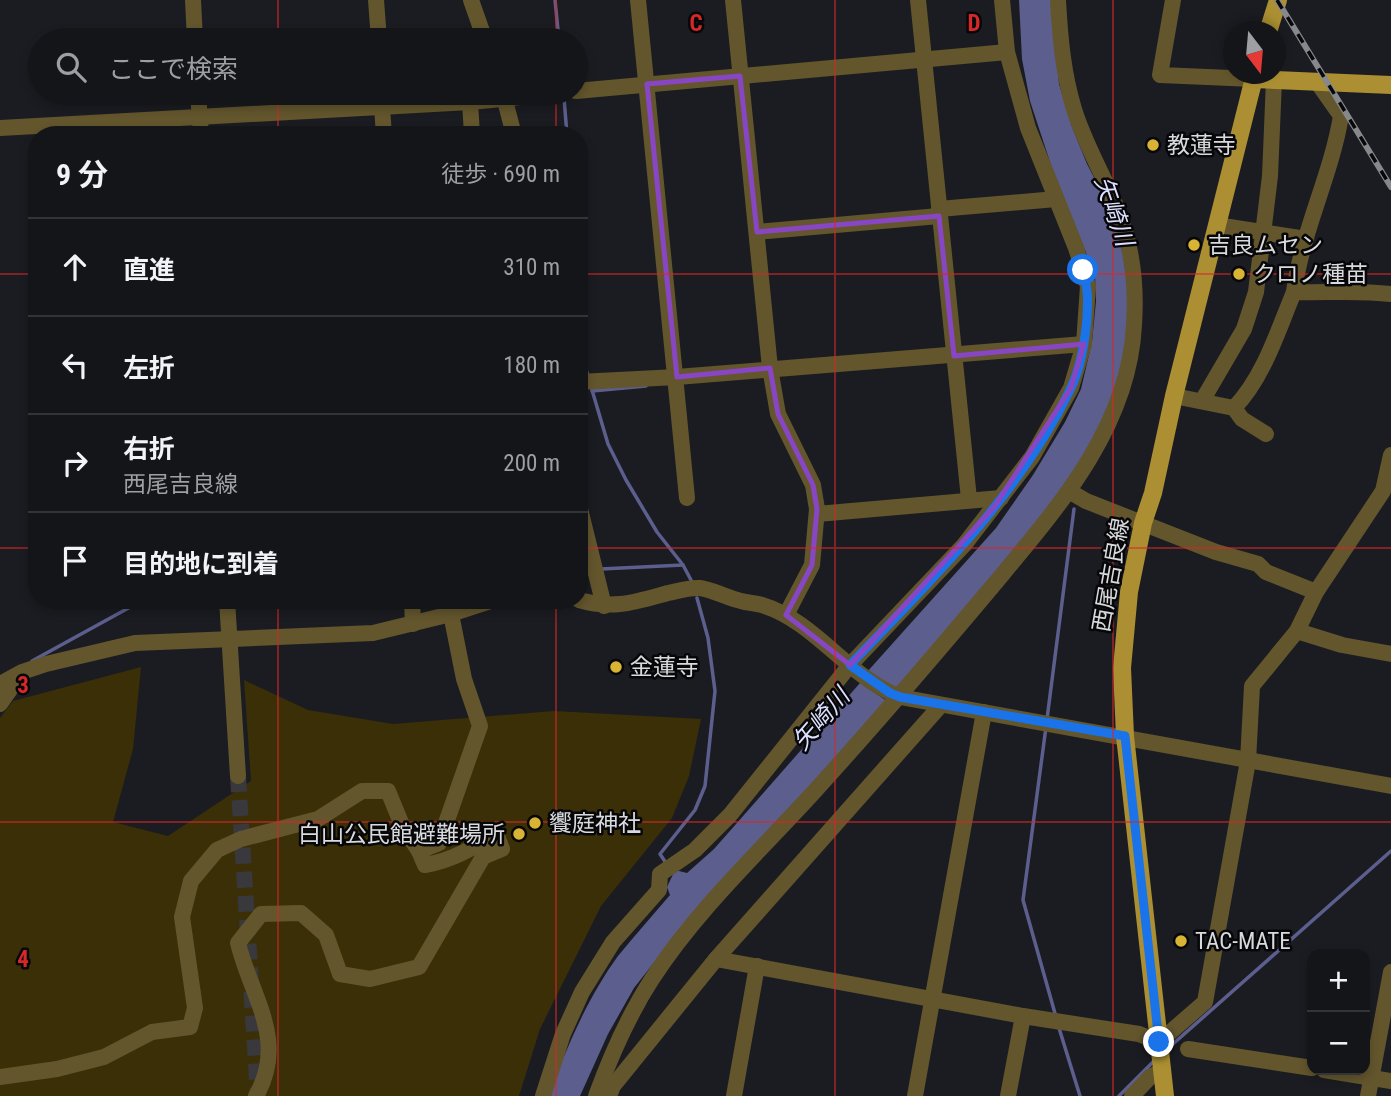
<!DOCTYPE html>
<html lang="ja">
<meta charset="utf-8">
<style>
body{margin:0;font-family:"Roboto Condensed","Noto Sans JP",sans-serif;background:#212226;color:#f1f3f6}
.controls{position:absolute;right:21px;bottom:21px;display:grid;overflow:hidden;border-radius:14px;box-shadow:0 4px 10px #0003}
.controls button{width:63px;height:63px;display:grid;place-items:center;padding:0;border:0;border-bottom:2px solid #333438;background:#141519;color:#f1f3f6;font:35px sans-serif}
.compass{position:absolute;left:1223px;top:21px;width:63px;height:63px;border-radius:50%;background:#141519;box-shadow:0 4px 10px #0003;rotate:164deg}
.stop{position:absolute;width:21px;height:21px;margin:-16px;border:5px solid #1a73e8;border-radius:50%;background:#fff}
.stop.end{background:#1a73e8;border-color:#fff;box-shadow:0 2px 7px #0008}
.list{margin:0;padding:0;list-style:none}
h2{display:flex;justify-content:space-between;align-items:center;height:91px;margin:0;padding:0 28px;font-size:30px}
h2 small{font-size:23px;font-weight:400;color:#9d9fa2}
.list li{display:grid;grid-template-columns:46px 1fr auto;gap:21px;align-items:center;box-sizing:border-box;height:98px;padding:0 28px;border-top:2px solid #333438}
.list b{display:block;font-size:26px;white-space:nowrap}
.list p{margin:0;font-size:23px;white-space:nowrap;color:#9d9fa2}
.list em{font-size:23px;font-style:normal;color:#9d9fa2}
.icon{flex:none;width:38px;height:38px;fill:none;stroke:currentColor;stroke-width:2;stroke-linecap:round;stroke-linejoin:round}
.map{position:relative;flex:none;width:1391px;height:1096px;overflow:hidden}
.search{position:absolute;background:#141519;box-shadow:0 4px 10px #0003;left:28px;top:28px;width:560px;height:77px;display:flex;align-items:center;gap:18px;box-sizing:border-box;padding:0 24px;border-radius:38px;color:#9d9fa2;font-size:26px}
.panel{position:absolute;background:#141519;box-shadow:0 4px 10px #0003;left:28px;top:126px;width:560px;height:483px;border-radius:28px}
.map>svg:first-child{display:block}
</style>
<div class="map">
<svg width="1391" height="1096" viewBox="0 0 1391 1096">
<rect width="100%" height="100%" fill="#1b1c21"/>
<polygon fill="#3b2f07" points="141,667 133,749 113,822 168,836 251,781 244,680 308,710 393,724 554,711 701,719 689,776 672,818 601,906 540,1029 519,1096 0,1096 0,718 13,701"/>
<g fill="#5c5e8e">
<polygon points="1019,0 1052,0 1059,84 1072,127 1087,164 1115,218 1123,255 1131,311 1125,364 1110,414 1051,508 901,690 867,672 996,528 1033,475 1065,422 1081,389 1092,342 1096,301 1095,275 1051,165 1030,101 1022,59"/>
<path d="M 860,683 L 887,701 L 678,932 L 634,988 L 608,1034 L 580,1096 L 549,1096 C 566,1048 588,997 618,956 C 635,935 653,915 670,895 L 667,887 L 675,870 L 687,873 L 714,849 Z"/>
</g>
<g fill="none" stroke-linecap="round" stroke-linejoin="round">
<g stroke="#5c5e8e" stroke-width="3.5">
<polyline points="555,0 559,40"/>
<polyline points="564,98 567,135"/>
<polyline points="579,275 579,287"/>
<polyline points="579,347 588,376"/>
<polyline points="592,390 608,444 626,480 657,532 683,565 691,580"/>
<polyline points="592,391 646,386"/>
<polyline points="601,569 683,565"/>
<polyline points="579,570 590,569"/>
<polyline points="32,661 134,605 193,600"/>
<polyline points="1047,719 1074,509"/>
<polyline points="1046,727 1023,900 1056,1017"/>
<polyline points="666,863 660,854 695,810 705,786 715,691 708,638 697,598"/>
<polyline points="1059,1028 1080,1096"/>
<polyline points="1165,1051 1391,851"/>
<polyline points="1119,1096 1154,1061"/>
</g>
<polyline stroke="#38383d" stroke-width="16" stroke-dasharray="16 8" stroke-linecap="butt" points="238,776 258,1096"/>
<g stroke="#63562d" stroke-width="16">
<polyline points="193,0 195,40"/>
<polyline points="376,0 379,40"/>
<polyline points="471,0 485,40"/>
<polyline points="638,0 687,498"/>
<polyline points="733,0 770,368 778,414 813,485 817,509 812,565 786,615"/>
<polyline points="918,0 969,499"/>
<polyline points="1173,0 1160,75 1254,79"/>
<path d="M 1317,82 L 1341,116 C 1331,176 1302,231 1294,292 C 1326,293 1358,290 1391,294"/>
<polyline points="576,91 1007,52"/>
<polyline points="198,93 201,135"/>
<polyline points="381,93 384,135"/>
<polyline points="503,93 514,135"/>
<polyline points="470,102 472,135"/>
<polyline points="0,128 470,102 563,93"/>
<polyline points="939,209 1056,199"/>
<polyline points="1217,225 1306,239"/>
<polyline points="757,232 939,216"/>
<polyline points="579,382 677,377 1084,344"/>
<polyline points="1174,396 1234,408 1242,419 1266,434"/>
<polyline points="1202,401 1244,329 1256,292 1270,176 1274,80"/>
<path d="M 1234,408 C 1264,377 1278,330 1294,292"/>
<polyline points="1069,491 1086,501 1216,552 1258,564 1266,572 1316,592"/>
<polyline points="579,505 604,606"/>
<polyline points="817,514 1001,498"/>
<polyline points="227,600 238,776"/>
<polyline points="412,600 413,624"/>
<path d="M 579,600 C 613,610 635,602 668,593 C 678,591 689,587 700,588 C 714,590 727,598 741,601 C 748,603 755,603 762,605 C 815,621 848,677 900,697 L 1391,786"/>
<polyline points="1297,631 1342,645 1391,654"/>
<polyline points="0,684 22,672 46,664 135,643 373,633 451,614 494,600"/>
<polyline points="0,704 21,674"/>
<polyline points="716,959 1023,1016 1139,1034 1159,1042 1205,1002 1248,761 1252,686 1297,631 1316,592 1383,491 1391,455"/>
<polyline points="1188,1049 1312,1068"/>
<polyline points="1324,1070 1391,1081"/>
<polyline points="0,1077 57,1069 104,1057 152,1032 190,1027 195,1008 182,917 191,881 217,850 241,839 318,819 362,791 388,791 402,825 419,851 439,843 480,726 464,679 451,614"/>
<path d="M 256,1096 C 288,1040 251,997 238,943 L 261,914 L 301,913 L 326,935 L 340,974 L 370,979 L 419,967 L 483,857 L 502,849 L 495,831 C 476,848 450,861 425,865 L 419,851"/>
<polyline points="543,1096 563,1034 582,992 613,942 659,890 660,874 695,850 730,815 850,665 964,545 1032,457 1071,388 1084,344 1088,286 1076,248 1028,128 1007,52 1002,0"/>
<path d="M 596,1096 C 611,1055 628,1016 652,979 C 695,912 759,852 813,793 C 874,726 933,657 991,588 C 1055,511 1129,429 1134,325 C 1136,295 1134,264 1126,235 C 1114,191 1087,152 1074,109 C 1063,73 1060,37 1058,0"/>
<polyline points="609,1096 613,1086 716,959 941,705"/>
<polyline points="734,1096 757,966"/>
<polyline points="915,1096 984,712"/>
<polyline points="1008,1096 1023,1016"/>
<polyline points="1132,1096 1150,1077 1162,1071"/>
<polyline points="1368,1096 1391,972"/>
</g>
<g stroke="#ab8f32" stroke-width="18">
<polyline points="1268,32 1278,0"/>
<polyline points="1254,79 1391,85"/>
<polyline points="1165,1096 1125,736 1122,668 1129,592 1143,523 1153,493 1174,396 1255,74"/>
</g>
<g stroke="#87888c" stroke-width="6">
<polyline id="rail" points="1277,0 1391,187"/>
</g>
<use href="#rail" stroke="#070709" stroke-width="3.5" stroke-dasharray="10" stroke-linecap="butt"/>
</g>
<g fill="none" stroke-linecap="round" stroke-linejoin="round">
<path stroke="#1a73e8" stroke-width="9" d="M 1083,270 C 1088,287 1088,300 1087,318 C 1085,341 1081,368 1070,390 C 1018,497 931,580 850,665 L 890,693 L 900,697 L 1125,736 L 1159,1042"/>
</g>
<path fill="none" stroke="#8946c4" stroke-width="5" stroke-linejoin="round" d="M 740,76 L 757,232 L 939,216 L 954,356 L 1084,344 L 1071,388 L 995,506 L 850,665 L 786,615 L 812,565 L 817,509 L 813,485 L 778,414 L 770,368 L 677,377 L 647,84 Z"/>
<path fill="none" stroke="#d62828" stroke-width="2" stroke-opacity="0.55" d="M 278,0 L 278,40M 556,0 L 556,40M 835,0 L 835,1096M 1113,0 L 1113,1096M 278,93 L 278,135M 556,93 L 556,135M 0,274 L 37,274M 579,274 L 1391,274M 0,548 L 37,548M 579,548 L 1391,548M 278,600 L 278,1096M 556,600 L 556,1096M 0,822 L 1391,822"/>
<g fill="#d9b334" stroke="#070709" stroke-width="2.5">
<circle cx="1153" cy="145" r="7"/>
<circle cx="1194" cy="245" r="7"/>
<circle cx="1239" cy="274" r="7"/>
<circle cx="616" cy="667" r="7"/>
<circle cx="535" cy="823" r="7"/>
<circle cx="519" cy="834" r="7"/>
<circle cx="1181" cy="941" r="7"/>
</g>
<g text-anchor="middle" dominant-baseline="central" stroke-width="5" stroke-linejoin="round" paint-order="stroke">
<g font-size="23" fill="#d9dadd" stroke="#070709" text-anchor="start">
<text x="1167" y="145">教蓮寺</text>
<text x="1208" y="245">吉良ムセン</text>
<text x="1253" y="274">クロノ種苗</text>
<text x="630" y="667">金蓮寺</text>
<text x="549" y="823">饗庭神社</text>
<text x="505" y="834" text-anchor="end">白山公民館避難場所</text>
<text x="1195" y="941">TAC-MATE</text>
</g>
<g font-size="23" fill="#d9dadd" stroke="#070709">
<text transform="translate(1111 575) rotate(-80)">西尾吉良線</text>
</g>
<g font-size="24" font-style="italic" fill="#dcdffe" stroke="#070709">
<text transform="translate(1114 211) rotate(71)">矢崎川</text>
<text transform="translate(821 719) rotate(-49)">矢崎川</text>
</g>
</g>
<g font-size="23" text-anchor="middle" font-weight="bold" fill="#d62828" stroke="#070709" stroke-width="5" stroke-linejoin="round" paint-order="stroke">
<text x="696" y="31">C</text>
<text x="974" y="31">D</text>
<text x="23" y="693">3</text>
<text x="23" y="967">4</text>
</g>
</svg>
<div class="controls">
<button>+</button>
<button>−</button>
</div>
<svg class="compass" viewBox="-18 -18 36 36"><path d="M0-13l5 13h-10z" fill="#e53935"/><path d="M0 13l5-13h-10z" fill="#9d9fa2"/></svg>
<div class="stop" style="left:1083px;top:270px"></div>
<div class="stop end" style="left:1159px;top:1042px"></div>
<div class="search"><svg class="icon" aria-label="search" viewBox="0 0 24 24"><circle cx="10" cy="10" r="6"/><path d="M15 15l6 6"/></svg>ここで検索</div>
<section class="panel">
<h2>9 分<small>徒歩 · 690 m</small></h2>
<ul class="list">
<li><svg class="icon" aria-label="ahead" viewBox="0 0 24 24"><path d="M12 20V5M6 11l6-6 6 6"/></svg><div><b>直進</b></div><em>310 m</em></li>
<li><svg class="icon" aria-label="left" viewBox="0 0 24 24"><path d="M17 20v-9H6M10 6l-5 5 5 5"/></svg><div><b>左折</b></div><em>180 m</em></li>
<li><svg class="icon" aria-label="right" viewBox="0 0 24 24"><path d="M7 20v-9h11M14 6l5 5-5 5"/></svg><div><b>右折</b><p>西尾吉良線</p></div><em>200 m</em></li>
<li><svg class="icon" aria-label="arrive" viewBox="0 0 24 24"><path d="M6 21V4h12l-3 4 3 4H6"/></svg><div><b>目的地に到着</b></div></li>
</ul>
</section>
</div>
